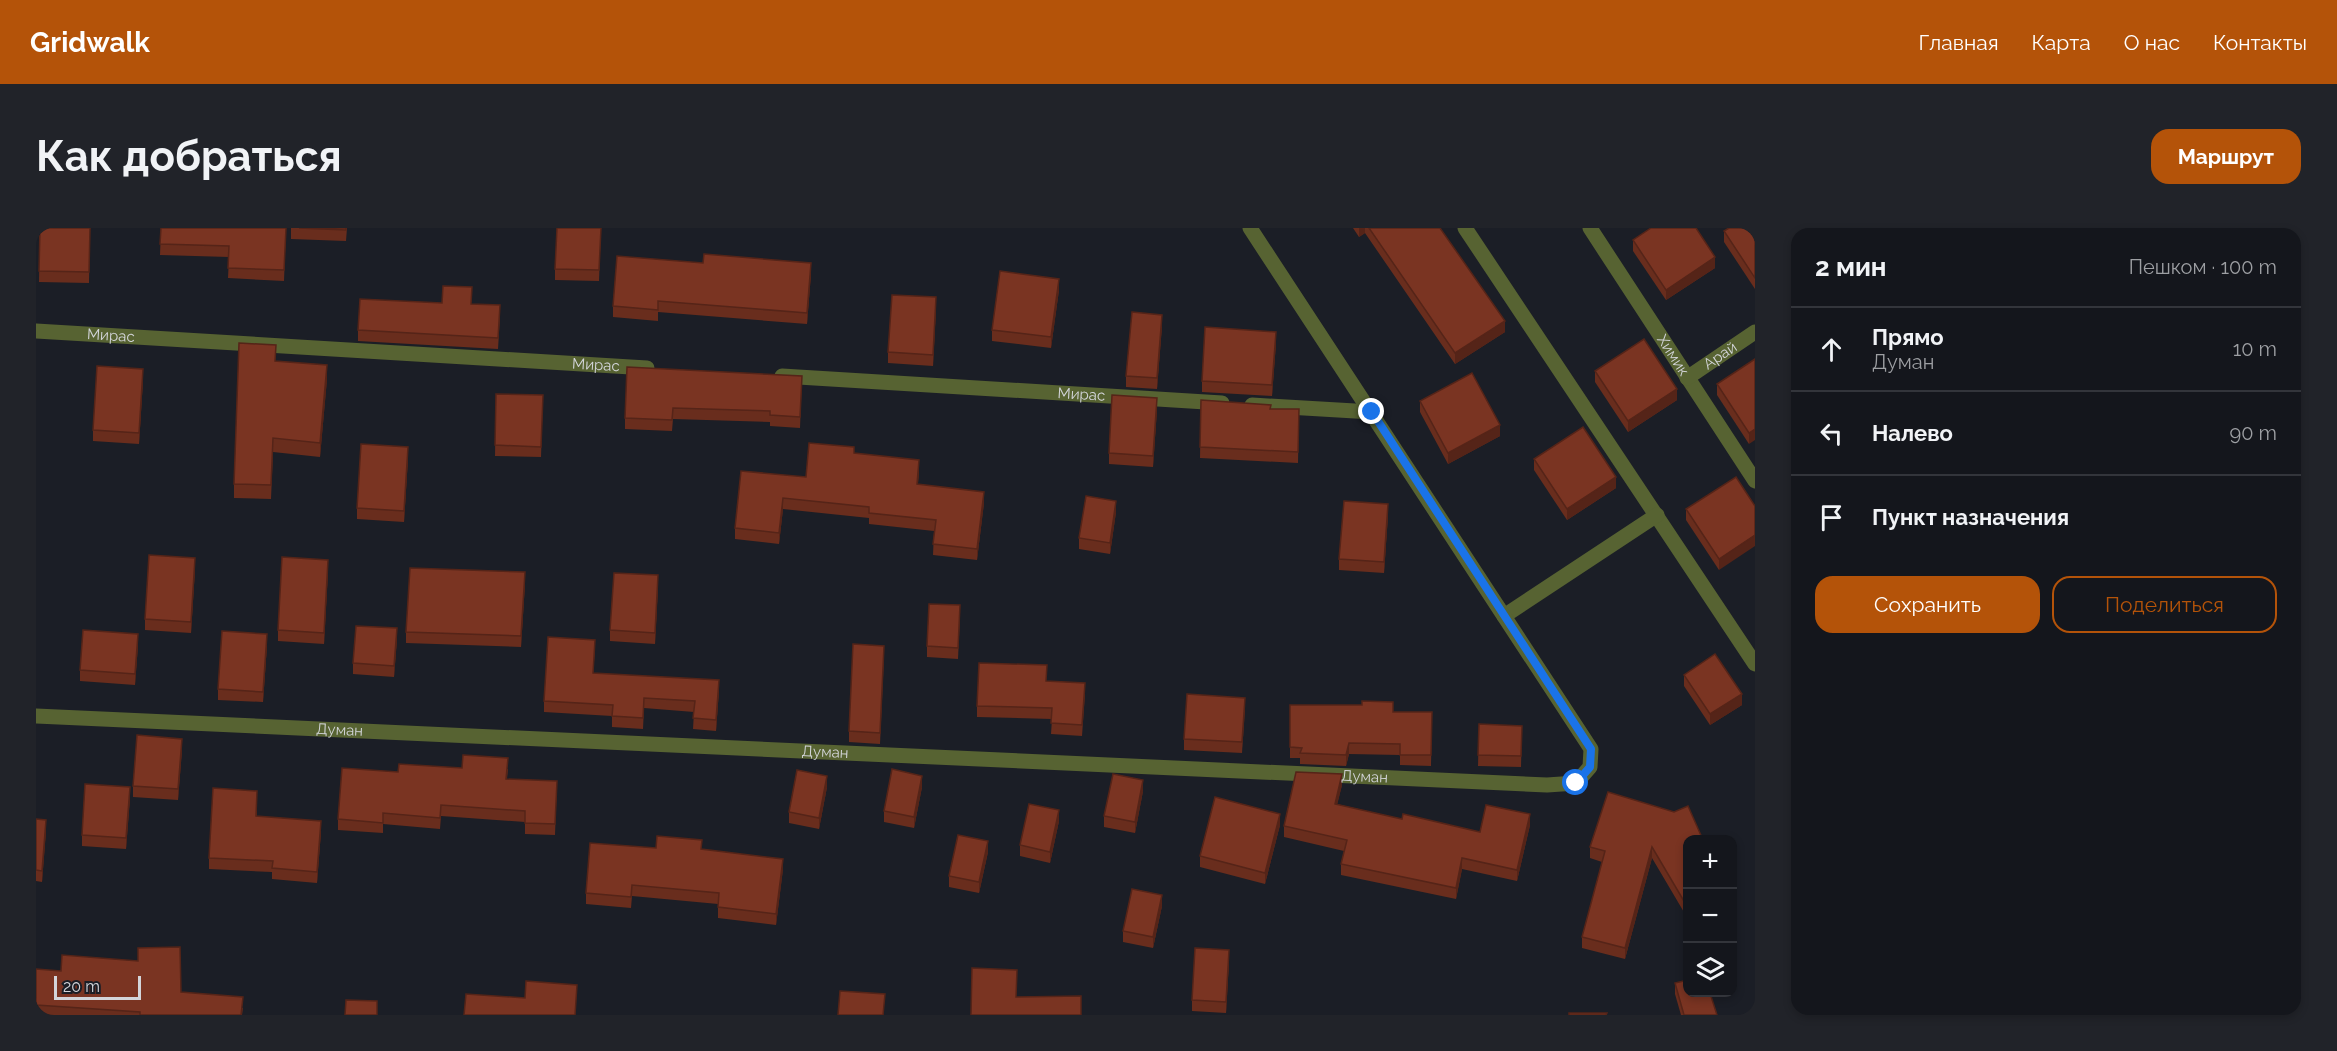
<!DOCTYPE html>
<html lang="ru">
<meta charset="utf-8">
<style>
body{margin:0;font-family:Raleway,sans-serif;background:#212329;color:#f1f3f6}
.controls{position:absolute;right:18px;bottom:18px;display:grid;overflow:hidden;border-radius:12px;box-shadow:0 3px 9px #0003}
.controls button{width:54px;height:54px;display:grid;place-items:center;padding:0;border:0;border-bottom:2px solid #33353b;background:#14161c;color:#f1f3f6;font:30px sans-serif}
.scale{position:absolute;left:18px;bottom:15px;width:87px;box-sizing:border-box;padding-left:6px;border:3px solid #d3d5da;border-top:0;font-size:16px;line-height:21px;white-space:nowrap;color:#d3d5da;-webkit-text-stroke:4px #1b1e26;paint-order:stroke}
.stop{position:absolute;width:18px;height:18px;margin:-14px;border:4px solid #1a73e8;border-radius:50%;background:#fff}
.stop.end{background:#1a73e8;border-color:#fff;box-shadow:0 2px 6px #0008}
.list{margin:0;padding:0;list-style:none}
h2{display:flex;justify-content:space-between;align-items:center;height:78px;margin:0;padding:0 24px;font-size:26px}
h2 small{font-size:20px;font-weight:400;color:#9d9fa3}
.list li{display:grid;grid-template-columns:39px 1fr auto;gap:18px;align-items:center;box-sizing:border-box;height:84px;padding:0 24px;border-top:2px solid #33353b}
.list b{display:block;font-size:22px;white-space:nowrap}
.list p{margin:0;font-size:20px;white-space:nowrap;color:#9d9fa3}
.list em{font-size:20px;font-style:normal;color:#9d9fa3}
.actions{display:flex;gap:12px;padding:18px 24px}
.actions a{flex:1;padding:14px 0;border:2px solid #b45309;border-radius:18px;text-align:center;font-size:21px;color:#b45309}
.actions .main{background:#b45309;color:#fff}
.icon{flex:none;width:33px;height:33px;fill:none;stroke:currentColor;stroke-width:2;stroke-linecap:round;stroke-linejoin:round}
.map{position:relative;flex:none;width:1719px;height:787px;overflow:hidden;border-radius:18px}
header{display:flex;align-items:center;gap:36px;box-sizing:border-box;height:84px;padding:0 30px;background:#b45309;color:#fff}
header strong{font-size:28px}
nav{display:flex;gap:33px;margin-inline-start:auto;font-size:21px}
.intro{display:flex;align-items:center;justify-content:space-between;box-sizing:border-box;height:144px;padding:0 36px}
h1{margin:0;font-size:42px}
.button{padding:15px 27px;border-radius:18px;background:#b45309;color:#fff;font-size:21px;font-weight:700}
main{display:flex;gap:36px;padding:0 36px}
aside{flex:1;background:#14161c;border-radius:18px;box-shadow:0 3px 9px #0003}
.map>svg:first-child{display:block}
</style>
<header>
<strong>Gridwalk</strong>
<nav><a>Главная</a><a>Карта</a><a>О нас</a><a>Контакты</a></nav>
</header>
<div class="intro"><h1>Как добраться</h1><a class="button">Маршрут</a></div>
<main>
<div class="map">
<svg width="1719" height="787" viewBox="0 0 1719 787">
<rect width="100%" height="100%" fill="#1b1e26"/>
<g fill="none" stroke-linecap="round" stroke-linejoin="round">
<g stroke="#576332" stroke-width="15">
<polyline points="1429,0 1719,436"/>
<path id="s1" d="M 1554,0 L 1719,253"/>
<path id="s2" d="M 0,103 L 611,140"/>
<path id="s3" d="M 746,148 L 1186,175"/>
<path id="s4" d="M 1651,150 L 1719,104"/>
<polyline points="1216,177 1336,184"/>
<polyline points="1468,388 1621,287"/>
<path id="s5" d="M 0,488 L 1511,557 L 1540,555 L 1554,539 L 1555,521 L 1214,0"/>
</g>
</g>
<g fill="#692d1d">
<polygon points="4,0 54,0 53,55 3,54"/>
<polygon points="125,0 250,0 248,53 192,50 193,29 124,27"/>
<polygon points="255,0 311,0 310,13 255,11"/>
<polygon points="565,0 563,53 519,52 519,41"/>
<polygon points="1317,0 1404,0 1469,104 1419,136 1329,5 1323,9"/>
<polygon points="1719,0 1719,61 1688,14 1688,3"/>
<polygon points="1597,12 1679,40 1630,72 1597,23"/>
<polygon points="775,46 771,96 622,84 622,93 577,89 577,78"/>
<polygon points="1023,62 1015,120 956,113 956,102"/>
<polygon points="435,76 464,88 462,121 322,113 322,102"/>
<polygon points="900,80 897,138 852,135 852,124"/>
<polygon points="1126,98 1121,161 1090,159 1090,148"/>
<polygon points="1240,115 1236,168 1166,164 1166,153"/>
<polygon points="1719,131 1713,216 1681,167 1681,156"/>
<polygon points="240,133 291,151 284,229 237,224 235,271 198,270 198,256"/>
<polygon points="1559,143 1641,172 1592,204 1559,154"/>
<polygon points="766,148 764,200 734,198 734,194 637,191 636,203 589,201 589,190"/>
<polygon points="107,152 103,216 57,213 57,202"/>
<polygon points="460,166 507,167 505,229 459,228"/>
<polygon points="1165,172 1235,181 1263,181 1262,235 1164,230"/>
<polygon points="1384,173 1464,208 1412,236 1384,184"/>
<polygon points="1121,181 1117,239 1073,236 1073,225"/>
<polygon points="818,225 883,243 882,256 948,275 941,332 897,327 898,303 833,296 833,290 747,281 743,316 699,311 699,300 770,249"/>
<polygon points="372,230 368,294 321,291 321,280"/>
<polygon points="1498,231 1580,260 1531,292 1498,242"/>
<polygon points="1700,249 1683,342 1650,292 1650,281"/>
<polygon points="1080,284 1074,326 1043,321 1043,310"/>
<polygon points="1352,287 1348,345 1303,342 1303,331"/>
<polygon points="159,341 155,405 109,402 109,391"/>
<polygon points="292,343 288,416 242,413 242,402"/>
<polygon points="489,355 485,419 370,415 370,404"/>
<polygon points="622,358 619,416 574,413 574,402"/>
<polygon points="924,388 922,431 891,429 891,418"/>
<polygon points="361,411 358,449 317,446 317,435"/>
<polygon points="102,417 99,457 44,453 44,442"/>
<polygon points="231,417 227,474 182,472 182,461"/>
<polygon points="559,422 557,445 683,462 680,503 657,501 658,484 608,480 607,501 576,499 576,488 508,484 508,473"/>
<polygon points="848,429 844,516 813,514 813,503"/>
<polygon points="1648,447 1706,477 1674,497 1648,458"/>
<polygon points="1011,453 1049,466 1046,508 1015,506 1016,491 941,489 941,478"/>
<polygon points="1254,477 1357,484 1396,484 1395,538 1364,537 1364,527 1313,526 1310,538 1264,536 1264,530 1254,530"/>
<polygon points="1209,481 1206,525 1148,522 1148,511"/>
<polygon points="1443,496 1486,498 1485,539 1442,538"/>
<polygon points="146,522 142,572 97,569 97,558"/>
<polygon points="426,540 472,541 471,551 521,553 519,607 489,606 489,594 405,588 404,601 347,596 347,605 302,602 302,591 362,544"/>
<polygon points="1306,557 1301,576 1366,591 1444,604 1494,597 1481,653 1426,641 1420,671 1305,647 1305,636 1308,623 1248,609 1248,598"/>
<polygon points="791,559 783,601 753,595 753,584"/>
<polygon points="886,559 878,600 848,594 848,583"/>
<polygon points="1107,563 1099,605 1068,599 1068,588"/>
<polygon points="94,570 90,621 46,618 46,607"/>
<polygon points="221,574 221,588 285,604 281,655 236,651 236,644 173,641 173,630"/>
<polygon points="0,591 10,603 6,654 0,653"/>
<polygon points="1023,593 1014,635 984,628 984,617"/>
<polygon points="1244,597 1229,656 1164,639 1164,628"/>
<polygon points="1652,612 1652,691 1616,630 1589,731 1546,720 1546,709 1566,634 1554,630 1554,619"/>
<polygon points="620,620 666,621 747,641 740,697 682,690 682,676 596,668 595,680 550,676 550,665"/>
<polygon points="952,624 943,665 913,659 913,648"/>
<polygon points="1126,678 1117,720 1087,714 1087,703"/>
<polygon points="1193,733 1190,785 1156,783 1156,772"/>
<polygon points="0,741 145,764 207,780 206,787 0,787"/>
<polygon points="1639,755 1681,787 1645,787 1639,766"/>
</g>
<g fill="#552418">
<polygon points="1323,0 1329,0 1329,5 1323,9"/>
<polygon points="1679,29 1679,40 1630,72 1630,62"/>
<polygon points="775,35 775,46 771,96 771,85"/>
<polygon points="1023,51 1023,62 1015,120 1015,109"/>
<polygon points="900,69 900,80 897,138 897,127"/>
<polygon points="1126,87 1126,98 1121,161 1121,150"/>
<polygon points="1469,93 1469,104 1419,136 1419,125"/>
<polygon points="1240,104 1240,115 1236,168 1236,157"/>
<polygon points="291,137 291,151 284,229 284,215"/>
<polygon points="107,141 107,152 103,216 103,205"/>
<polygon points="1641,161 1641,172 1592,204 1592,193"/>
<polygon points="1121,170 1121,181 1117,239 1117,228"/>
<polygon points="1464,197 1464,208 1412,236 1412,225"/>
<polygon points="1719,201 1719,212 1713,216 1713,205"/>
<polygon points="372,219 372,230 368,294 368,283"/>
<polygon points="883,232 883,243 881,267 881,256"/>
<polygon points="1580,249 1580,260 1531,292 1531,281"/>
<polygon points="948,264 948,275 941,332 941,321"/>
<polygon points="747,270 747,281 743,316 743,305"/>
<polygon points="1080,273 1080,284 1074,326 1074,315"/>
<polygon points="1352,276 1352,287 1348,345 1348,334"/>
<polygon points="1719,307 1719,318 1683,342 1683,331"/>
<polygon points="159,330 159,341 155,405 155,394"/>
<polygon points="292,332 292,343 288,416 288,405"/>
<polygon points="489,344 489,355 485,419 485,408"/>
<polygon points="622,347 622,358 619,416 619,405"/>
<polygon points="361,400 361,411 358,449 358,438"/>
<polygon points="102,406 102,417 99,457 99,446"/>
<polygon points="231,406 231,417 227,474 227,464"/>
<polygon points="683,452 683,462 680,503 680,492"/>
<polygon points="1706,466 1706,477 1674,497 1674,486"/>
<polygon points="146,511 146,522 142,572 142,561"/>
<polygon points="1313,515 1313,526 1310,538 1310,527"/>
<polygon points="1306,546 1306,557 1299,586 1299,576"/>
<polygon points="791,548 791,559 783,601 783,590"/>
<polygon points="886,548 886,559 878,600 878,589"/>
<polygon points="1107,552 1107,563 1099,605 1099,594"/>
<polygon points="94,559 94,570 90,621 90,610"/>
<polygon points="1023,582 1023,593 1014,635 1014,624"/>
<polygon points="1244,586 1244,597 1229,656 1229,645"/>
<polygon points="1494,586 1494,597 1481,653 1481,642"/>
<polygon points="10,592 10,603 6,654 6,643"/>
<polygon points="285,593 285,604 281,655 281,644"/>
<polygon points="952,613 952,624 943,665 943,654"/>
<polygon points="1616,619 1616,630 1589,731 1589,720"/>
<polygon points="1426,630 1426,641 1420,671 1420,660"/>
<polygon points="747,631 747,641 740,697 740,686"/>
<polygon points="1126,667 1126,678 1117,720 1117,709"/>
<polygon points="1193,722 1193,733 1190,785 1190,774"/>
</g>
<g fill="#7a3422" stroke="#552418" stroke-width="1.5">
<polygon points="4,0 54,0 53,44 3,43"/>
<polygon points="125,0 250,0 248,42 192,40 193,18 124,16"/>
<polygon points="263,0 310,0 310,2"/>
<polygon points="521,0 565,0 563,42 519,41"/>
<polygon points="1333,0 1404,0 1469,93 1419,125"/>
<polygon points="1615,0 1660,0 1679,29 1630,62 1597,12"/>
<polygon points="1693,0 1719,0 1719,50 1688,3"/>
<polygon points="668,26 775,35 771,85 622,73 622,82 577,78 581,28 667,35"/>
<polygon points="964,43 1023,51 1015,109 956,102"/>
<polygon points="407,58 436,59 435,76 464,77 462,110 322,102 324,71 406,75"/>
<polygon points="856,67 900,69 897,127 852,124"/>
<polygon points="1096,84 1126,87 1121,150 1090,148"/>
<polygon points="1169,99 1240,104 1236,157 1166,153"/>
<polygon points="1608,111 1641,161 1592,193 1559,143"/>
<polygon points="203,115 240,117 239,133 291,137 284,215 237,210 235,257 198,256"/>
<polygon points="1719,131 1719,201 1713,205 1681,156"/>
<polygon points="61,138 107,141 103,205 57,202"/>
<polygon points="591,139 766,148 764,189 734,187 734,183 637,180 636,192 589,190"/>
<polygon points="1436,145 1464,197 1412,225 1384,173"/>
<polygon points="460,166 507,167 505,219 459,217"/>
<polygon points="1076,167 1121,170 1117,228 1073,225"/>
<polygon points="1165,172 1235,177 1234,181 1263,181 1262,224 1164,219"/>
<polygon points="1547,199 1580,249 1531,281 1498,231"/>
<polygon points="773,215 818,219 818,225 883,232 881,256 948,264 941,321 897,316 900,292 833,285 833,279 747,270 743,305 699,300 705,243 770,249"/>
<polygon points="325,216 372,219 368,283 321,280"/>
<polygon points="1700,249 1719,278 1719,307 1683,331 1650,281"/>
<polygon points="1050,268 1080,273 1074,315 1043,310"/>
<polygon points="1308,273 1352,276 1348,334 1303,331"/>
<polygon points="113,327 159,330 155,394 109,391"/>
<polygon points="246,329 292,332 288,405 242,402"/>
<polygon points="374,340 489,344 485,408 370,404"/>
<polygon points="578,345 622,347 619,405 574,402"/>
<polygon points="893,376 924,377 922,420 891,418"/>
<polygon points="320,398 361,400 358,438 317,435"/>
<polygon points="47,402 102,406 99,446 44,442"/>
<polygon points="186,403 231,406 227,464 182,461"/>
<polygon points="512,409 559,412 557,445 683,452 680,492 657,490 659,473 608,470 607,490 576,488 577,477 508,473"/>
<polygon points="817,416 848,418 844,505 813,503"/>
<polygon points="1679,426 1706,466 1674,486 1648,447"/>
<polygon points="943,435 1011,437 1010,453 1049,455 1046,497 1015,495 1016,480 941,478"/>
<polygon points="1151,466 1209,470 1206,514 1148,511"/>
<polygon points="1326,473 1357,474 1357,484 1396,484 1395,527 1364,527 1364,516 1313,515 1310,527 1264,525 1266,520 1254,519 1254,477 1326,477"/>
<polygon points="1443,496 1486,498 1485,528 1442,527"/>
<polygon points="101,507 146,511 142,561 97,558"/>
<polygon points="427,527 472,530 470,551 521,553 519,596 489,595 489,583 405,577 404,590 347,585 347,595 302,591 306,540 362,544 363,536 426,540"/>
<polygon points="856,541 886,548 878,589 848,583"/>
<polygon points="761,542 791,548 783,590 753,584"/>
<polygon points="1260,544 1306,546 1299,576 1366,591 1367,586 1444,604 1450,577 1494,586 1481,642 1426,630 1420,660 1305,636 1311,612 1248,598"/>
<polygon points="1077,546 1107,552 1099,594 1068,588"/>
<polygon points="49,556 94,559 90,610 46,607"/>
<polygon points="177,560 221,563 220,588 285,593 281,644 236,640 237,633 173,630"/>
<polygon points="1572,564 1638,584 1652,578 1667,612 1652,612 1652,680 1616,619 1589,720 1546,709 1569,623 1554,619"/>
<polygon points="1179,569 1244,586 1229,645 1164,628"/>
<polygon points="993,576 1023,582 1014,624 984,617"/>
<polygon points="0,591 10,592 6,643 0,642"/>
<polygon points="922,607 952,613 943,654 913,648"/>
<polygon points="621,608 666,612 665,621 747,631 740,686 682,679 683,665 596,657 595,669 550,665 554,615 620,620"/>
<polygon points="1096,661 1126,667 1117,709 1087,703"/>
<polygon points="144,719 145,764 207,769 205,787 104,787 104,784 0,777 0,741 25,743 26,727 102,733 102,720"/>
<polygon points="1159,720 1193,722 1190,774 1156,772"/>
<polygon points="936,740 981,742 980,769 1045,768 1045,787 935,787"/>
<polygon points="1652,752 1652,765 1674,765 1681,787 1648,787 1639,755"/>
<polygon points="490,753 541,757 539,787 428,787 430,766 489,770"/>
<polygon points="804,763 849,766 847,787 802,787"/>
<polygon points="310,772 341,773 341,787 309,787"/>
<polygon points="1533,785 1571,785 1570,787 1533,787"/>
</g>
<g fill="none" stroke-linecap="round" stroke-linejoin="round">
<polyline stroke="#1a73e8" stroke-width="8" points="1336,184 1555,521 1554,539 1540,555"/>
</g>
<g text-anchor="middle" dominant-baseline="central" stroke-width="4.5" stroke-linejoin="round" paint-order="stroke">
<g font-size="15" fill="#d3d5da" stroke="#1b1e26">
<text stroke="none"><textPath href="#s2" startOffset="75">Мирас</textPath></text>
<text stroke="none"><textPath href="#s1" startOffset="152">Химик</textPath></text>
<text stroke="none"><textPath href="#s4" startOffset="40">Арай</textPath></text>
<text stroke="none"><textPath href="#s2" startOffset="561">Мирас</textPath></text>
<text stroke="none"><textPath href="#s3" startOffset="300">Мирас</textPath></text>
<text stroke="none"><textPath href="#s5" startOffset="304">Думан</textPath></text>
<text stroke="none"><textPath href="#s5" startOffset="790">Думан</textPath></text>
<text stroke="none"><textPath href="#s5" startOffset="1330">Думан</textPath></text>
</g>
</g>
</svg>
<div class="controls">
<button>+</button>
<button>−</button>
<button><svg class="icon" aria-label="layers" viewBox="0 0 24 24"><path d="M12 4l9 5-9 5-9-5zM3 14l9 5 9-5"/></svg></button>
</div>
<div class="scale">20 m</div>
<div class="stop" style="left:1540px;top:555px"></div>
<div class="stop end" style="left:1336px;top:184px"></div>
</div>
<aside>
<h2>2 мин<small>Пешком · 100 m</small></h2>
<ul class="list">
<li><svg class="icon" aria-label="ahead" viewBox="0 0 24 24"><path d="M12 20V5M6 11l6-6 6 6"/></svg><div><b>Прямо</b><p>Думан</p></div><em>10 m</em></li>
<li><svg class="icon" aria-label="left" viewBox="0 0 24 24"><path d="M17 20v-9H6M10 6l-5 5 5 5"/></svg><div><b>Налево</b></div><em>90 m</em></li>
<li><svg class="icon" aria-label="arrive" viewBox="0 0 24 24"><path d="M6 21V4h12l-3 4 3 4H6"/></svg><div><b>Пункт назначения</b></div></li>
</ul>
<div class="actions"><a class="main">Сохранить</a><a>Поделиться</a></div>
</aside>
</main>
